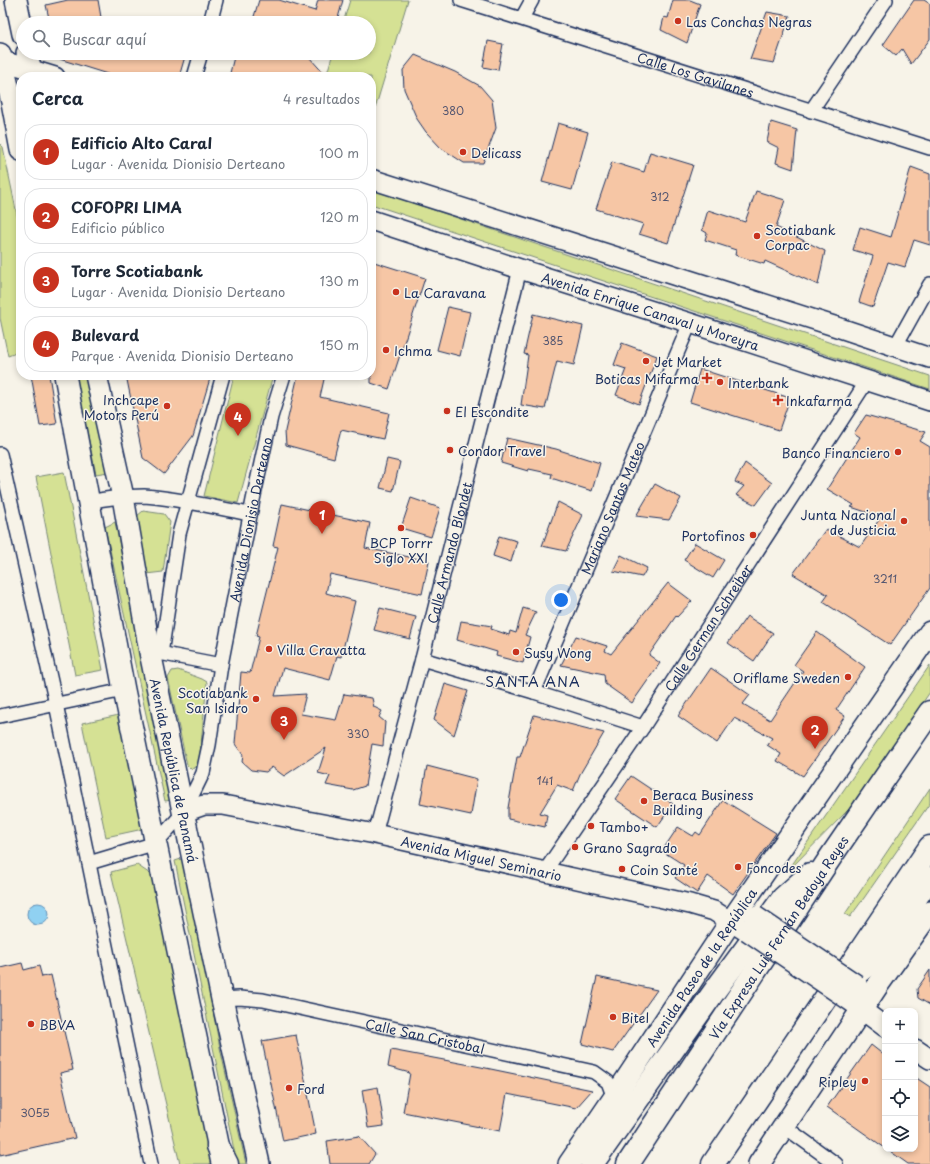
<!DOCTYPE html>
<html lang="es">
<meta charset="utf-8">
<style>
body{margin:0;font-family:"Playpen Sans",sans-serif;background:#f2f2f3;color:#1f2937}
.controls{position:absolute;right:12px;bottom:12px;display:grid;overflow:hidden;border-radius:8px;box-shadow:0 2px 6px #0003}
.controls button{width:36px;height:36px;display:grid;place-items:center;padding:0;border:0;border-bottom:1px solid #e0e1e3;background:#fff;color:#1f2937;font:20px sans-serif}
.you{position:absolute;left:561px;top:600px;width:14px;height:14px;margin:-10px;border:3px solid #fff;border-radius:50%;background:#1a73e8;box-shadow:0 0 0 6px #1a73e833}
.badge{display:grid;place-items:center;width:26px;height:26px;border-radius:50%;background:#c8321e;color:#fff;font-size:13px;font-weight:700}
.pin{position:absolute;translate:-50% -33px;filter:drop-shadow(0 1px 2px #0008)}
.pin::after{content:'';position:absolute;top:21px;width:14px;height:12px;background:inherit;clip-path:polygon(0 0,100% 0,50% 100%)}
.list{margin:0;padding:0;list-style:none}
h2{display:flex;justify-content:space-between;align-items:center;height:52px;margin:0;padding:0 16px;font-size:17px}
h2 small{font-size:13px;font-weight:400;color:#747a83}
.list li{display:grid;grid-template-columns:26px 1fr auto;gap:12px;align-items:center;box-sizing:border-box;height:56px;margin:0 8px 8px;padding:0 8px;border:1px solid #e0e1e3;border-radius:16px}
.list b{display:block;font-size:15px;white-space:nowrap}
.list p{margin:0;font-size:13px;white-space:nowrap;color:#747a83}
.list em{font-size:13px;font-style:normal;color:#747a83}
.icon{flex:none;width:22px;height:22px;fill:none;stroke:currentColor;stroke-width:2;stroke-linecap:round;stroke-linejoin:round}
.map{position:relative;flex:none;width:930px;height:1164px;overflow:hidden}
.search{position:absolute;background:#fff;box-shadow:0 2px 6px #0003;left:16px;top:16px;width:360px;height:44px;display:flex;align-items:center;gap:10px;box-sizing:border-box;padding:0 14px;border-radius:22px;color:#747a83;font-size:15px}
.panel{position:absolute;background:#fff;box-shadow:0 2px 6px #0003;left:16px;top:72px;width:360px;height:308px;border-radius:16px}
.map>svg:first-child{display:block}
</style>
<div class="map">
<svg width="930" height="1164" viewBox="0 0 930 1164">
<rect width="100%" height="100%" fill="#f7f3e8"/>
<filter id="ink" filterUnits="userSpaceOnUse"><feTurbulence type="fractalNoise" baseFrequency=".025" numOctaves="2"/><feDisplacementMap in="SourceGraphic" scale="8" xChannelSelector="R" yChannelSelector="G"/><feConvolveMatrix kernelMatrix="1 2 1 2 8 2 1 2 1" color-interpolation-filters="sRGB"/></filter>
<g filter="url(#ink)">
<g fill="#d5e194" stroke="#788879">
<polygon points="350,0 408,0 371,122 371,77 326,77 333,53 369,53 369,23 343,23"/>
<polygon points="0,144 3,147 21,234 21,351 8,356 0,318"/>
<polygon points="371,189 930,376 930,389 371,204"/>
<polygon points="75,375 88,375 108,472 96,474"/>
<polygon points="234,375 273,375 238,503 204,496"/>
<polygon points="64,472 103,670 75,675 36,477"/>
<polygon points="143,511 164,514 170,522 163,572 146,574 135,522 137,516"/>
<polygon points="115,522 172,800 165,801 105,527"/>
<polygon points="930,665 930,692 850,808 787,872"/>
<polygon points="178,670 202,679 207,682 199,765 191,769 187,765 168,678 172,671"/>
<polygon points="119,715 143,829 106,837 82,723"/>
<polygon points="930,788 930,803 864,898 850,917 845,914"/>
<polygon points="184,858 220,1048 246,1164 238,1164 235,1155 175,861"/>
<polygon points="137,865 156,878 214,1164 180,1164 111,872"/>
</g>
<circle fill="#90d1f2" stroke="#6190b7" cx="38" cy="914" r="11"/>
<g fill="#f6c6a5" stroke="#1b2f5e">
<polygon points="68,0 98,0 102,23 50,23 46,5"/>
<polygon points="259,0 279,0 315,11 318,0 343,0 338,18 344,20 343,23 252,23"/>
<polygon points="673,0 690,0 700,4 687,43 661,30 664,17 668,18"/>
<polygon points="914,0 924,0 930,4 930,39 911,64 902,49 896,56 883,45"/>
<polygon points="767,12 790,16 774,63 750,59"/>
<polygon points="488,41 503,44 498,70 483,67"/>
<polygon points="50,53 186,53 179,77 117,77 50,56"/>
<polygon points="235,53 299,53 309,57 327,77 229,77"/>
<polygon points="415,55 455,72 480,86 492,100 496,128 483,163 464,163 441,148 426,132 417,119 404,89 403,70"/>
<polygon points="771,122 797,130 793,169 776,163 779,148 767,142"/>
<polygon points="558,123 588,132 572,190 542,182"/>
<polygon points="650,152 693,165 668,243 639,234 643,224 596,209 612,162 644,172"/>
<polygon points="911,167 930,174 930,245 914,240 905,267 888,262 873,307 859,302 873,256 853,250 860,227 891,237"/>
<polygon points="756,191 785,200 776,227 825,251 818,285 765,261 764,264 735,255 736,250 705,240 707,233 702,230 708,210 745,222"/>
<polygon points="371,261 425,278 389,389 371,383"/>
<polygon points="448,307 470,312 460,356 437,350"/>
<polygon points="533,314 583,326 574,365 557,361 545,409 521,405 528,355 524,354"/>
<polygon points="622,343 657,356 639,404 616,395 626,369 614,365"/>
<polygon points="700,369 790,398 779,430 690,402"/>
<polygon points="31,375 49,375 57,424 40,426"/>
<polygon points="126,375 211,375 193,436 164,474 143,458"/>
<polygon points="298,375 325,375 320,397 389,413 383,439 341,430 334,458 286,445 285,431"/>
<polygon points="866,415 926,432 920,441 930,447 930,588 890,645 823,602 828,595 793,574 826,529 860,547 881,517 851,507 854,505 827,489 860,437 854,433"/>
<polygon points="507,438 556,449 600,463 592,491 551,478 552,474 529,469 528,471 501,463"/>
<polygon points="387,459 400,462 393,491 380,488"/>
<polygon points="745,463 772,483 756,505 736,495 744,486 735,482"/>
<polygon points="655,484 681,498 669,520 636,516"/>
<polygon points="411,498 440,508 431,537 401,528"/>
<polygon points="558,502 583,515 566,551 542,546"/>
<polygon points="282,504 370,523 365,548 429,561 422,594 330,574 326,593 355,601 341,657 337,656 330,680 283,668 275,696 306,694 301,714 336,720 344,694 372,698 374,707 382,711 379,717 385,722 383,746 372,744 365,786 353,790 326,785 330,776 318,773 326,748 284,776 272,767 266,772 251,770 242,762 243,755 235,744 241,672 250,673 259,637 256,636 278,547 273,546"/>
<polygon points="499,536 517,541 511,562 493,556"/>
<polygon points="695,543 724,560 713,578 684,560"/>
<polygon points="621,555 647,568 642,577 613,571"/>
<polygon points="668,583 692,601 677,617 676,616 649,655 660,663 632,703 605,684 604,674 561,665 576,636 607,646 605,651 611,654"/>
<polygon points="380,608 416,617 410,639 374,630"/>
<polygon points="523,608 536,612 525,635 530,637 523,663 496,656 497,652 457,640 461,621 492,626 491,629 509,635 510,631 516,633"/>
<polygon points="747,616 773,633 754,661 728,643"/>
<polygon points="817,632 865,667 836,710 845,716 803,776 777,761 781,754 767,745 772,738 734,718 717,743 678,716 711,668 750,695 743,704 770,720 803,671 794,665"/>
<polygon points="445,684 468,691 454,735 434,720"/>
<polygon points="534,715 604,733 580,774 573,791 557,785 540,813 547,815 545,827 508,819 508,808 517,757 520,757"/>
<polygon points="427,766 477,779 471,815 420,804"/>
<polygon points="631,776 673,804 657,827 615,799"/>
<polygon points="723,800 776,833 733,894 708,876 697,893 675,878 684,865 662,851 678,827 693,836 696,832 700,835"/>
<polygon points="22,963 24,970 39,966 42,977 51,975 73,1070 60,1073 75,1138 0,1155 0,968"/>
<polygon points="930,970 930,1005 918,998 917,989"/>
<polygon points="597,977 657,990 613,1052 582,1044"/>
<polygon points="296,1035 316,1134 283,1141 262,1041"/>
<polygon points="871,1045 885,1056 885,1148 827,1107"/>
<polygon points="391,1050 481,1067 592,1090 576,1108 507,1094 500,1131 403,1112 410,1073 388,1067"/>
<polygon points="915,1077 930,1087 930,1164 908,1164 887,1149 915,1149"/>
<polygon points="378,1087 384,1126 368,1128 362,1090"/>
<polygon points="359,1136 375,1154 369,1164 330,1164 327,1141"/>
</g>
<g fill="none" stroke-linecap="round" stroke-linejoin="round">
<g stroke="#1b2f5e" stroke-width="16">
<g id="street">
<path id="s1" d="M 461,0 L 930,148"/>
<polyline points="522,18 532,0"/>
<polyline points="210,23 216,0"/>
<polyline points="194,77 201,53"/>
<polyline points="811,111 886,0"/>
<polyline points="895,347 930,284"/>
<polyline points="0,454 56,704 151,1164"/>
<path d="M 89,502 C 107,498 126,496 144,496 C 179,498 215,508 250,514"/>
<polyline points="154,652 221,665"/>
<polyline points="161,654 179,534 223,375"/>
<polyline points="422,659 534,692 643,727"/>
<path id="s2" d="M 534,692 L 690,323"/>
<polyline points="0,716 124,690"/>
<path id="s3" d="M 375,834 L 422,659 L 520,269"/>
<path id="s4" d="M 89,863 L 156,843 L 184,812 L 203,773 L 209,745 L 221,665 L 253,500 L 271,417 L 284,375"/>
<path id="s5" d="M 545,871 L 643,727 L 867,381"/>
<path id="s6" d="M 222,999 L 239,998 L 263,1000 L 594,1072 L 608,1082 L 614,1098"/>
<polyline points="785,1127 836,1164"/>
</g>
</g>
<g stroke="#1b2f5e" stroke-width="22">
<g id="secondary">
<polyline points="0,60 55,77"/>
<polyline points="371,179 834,326 930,358"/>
<path id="s7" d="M 371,220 L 520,269 L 690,323 L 930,401"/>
<path id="s8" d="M 184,812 L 204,805 L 223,805 L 375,834 L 690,904 L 714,911 L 744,930"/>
<polyline points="853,1003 885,1027"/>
<polyline points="915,1049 930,1059"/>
</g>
</g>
<g stroke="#1b2f5e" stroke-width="24">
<g id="primary">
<polyline points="16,0 23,34"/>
<polyline points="27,53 32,77"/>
<polyline points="0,54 12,102 21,150"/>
<polyline points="65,375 124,690 222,1163"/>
<path id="s9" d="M 96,375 L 123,497 L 150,652 L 222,999 L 259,1164"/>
<path id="s10" d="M 569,1164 L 614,1098 L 731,921 L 930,632"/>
<polyline points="759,1164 878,985 930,912"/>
</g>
</g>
<g stroke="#1b2f5e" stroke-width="25">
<g id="highway">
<polyline points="852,977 867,966 875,956 930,878"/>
<polyline points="218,1146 227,1164"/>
<polyline points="592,1164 716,989 783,898 810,874"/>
<path id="s11" d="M 628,1164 L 832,855 L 930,712"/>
<polyline points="713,1164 827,996 842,978 930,847"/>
</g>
</g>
<use href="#street" stroke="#f7f3e8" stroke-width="13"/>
<use href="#secondary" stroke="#f7f3e8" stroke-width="19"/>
<use href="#primary" stroke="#f7f3e8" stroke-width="21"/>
<use href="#highway" stroke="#f7f3e8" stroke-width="22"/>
<g stroke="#1b2f5e" stroke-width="22" stroke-linecap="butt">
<polyline id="secondary-bridge" points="747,931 853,1003"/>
</g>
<g stroke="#1b2f5e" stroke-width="24" stroke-linecap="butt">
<polyline id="primary-bridge" points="755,917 857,986"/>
</g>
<use href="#secondary-bridge" stroke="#f7f3e8" stroke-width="19"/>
<use href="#primary-bridge" stroke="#f7f3e8" stroke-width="21"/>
</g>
</g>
<g fill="#c8321e" stroke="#f7f3e8" stroke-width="1.5">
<circle cx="678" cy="21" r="4"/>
<circle cx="463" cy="152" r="4"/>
<circle cx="757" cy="236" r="4"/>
<circle cx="396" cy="292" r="4"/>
<circle cx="386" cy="350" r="4"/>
<circle cx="646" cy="361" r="4"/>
<path d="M705 372h4v4h4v4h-4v4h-4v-4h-4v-4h4z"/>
<circle cx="720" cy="382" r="4"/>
<path d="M776 394h4v4h4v4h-4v4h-4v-4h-4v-4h4z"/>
<circle cx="167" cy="406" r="4"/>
<circle cx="447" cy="411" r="4"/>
<circle cx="450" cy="450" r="4"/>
<circle cx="898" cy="452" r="4"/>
<circle cx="904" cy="521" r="4"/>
<circle cx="401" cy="528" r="4"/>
<circle cx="753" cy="535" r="4"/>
<circle cx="269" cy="649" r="4"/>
<circle cx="516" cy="652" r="4"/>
<circle cx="848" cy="677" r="4"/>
<circle cx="256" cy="699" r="4"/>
<circle cx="644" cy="801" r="4"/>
<circle cx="591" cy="826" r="4"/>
<circle cx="575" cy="847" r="4"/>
<circle cx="738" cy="867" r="4"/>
<circle cx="622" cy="869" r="4"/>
<circle cx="613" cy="1017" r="4"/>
<circle cx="31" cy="1024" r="4"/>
<circle cx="865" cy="1081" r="4"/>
<circle cx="289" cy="1088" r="4"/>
</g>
<g text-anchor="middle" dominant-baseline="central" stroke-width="3" stroke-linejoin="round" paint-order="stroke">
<g font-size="11" fill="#525570">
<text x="453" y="110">380</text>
<text x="660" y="196">312</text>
<text x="553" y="340">385</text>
<text x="885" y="578">3211</text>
<text x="358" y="733">330</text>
<text x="545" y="780">141</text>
<text x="35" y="1112">3055</text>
</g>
<g font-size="13" fill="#1b2f5e" stroke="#f7f3e8" text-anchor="start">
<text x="686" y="21">Las Conchas Negras</text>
<text x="471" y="152">Delicass</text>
<text x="765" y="229">Scotiabank<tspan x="765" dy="15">Corpac</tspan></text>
<text x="404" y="292">La Caravana</text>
<text x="394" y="350">Ichma</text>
<text x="654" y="361">Jet Market</text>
<text x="699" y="378" text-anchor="end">Boticas Mifarma</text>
<text x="728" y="382">Interbank</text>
<text x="159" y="399" text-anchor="end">Inchcape<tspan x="159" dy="15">Motors Perú</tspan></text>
<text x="786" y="400">Inkafarma</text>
<text x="455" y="411">El Escondite</text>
<text x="458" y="450">Condor Travel</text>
<text x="890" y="452" text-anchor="end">Banco Financiero</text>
<text x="896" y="514" text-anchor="end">Junta Nacional<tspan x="896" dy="15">de Justicia</tspan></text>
<text x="745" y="535" text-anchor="end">Portofinos</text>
<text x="401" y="542" text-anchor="middle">BCP Torrr<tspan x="401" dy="15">Siglo XXI</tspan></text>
<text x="277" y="649">Villa Cravatta</text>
<text x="524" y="652">Susy Wong</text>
<text x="840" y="677" text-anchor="end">Oriflame Sweden</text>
<text x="248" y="692" text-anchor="end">Scotiabank<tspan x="248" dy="15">San Isidro</tspan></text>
<text x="652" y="794">Beraca Business<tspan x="652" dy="15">Building</tspan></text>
<text x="599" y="826">Tambo+</text>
<text x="583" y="847">Grano Sagrado</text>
<text x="746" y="867">Foncodes</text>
<text x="630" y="869">Coin Santé</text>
<text x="621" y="1017">Bitel</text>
<text x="39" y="1024">BBVA</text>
<text x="857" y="1081" text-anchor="end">Ripley</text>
<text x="297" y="1088">Ford</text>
</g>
<g font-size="13" fill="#1b2f5e" stroke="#f7f3e8">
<text stroke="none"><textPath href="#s1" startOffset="246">Calle Los Gavilanes</textPath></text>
<text stroke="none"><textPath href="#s7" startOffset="294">Avenida Enrique Canaval y Moreyra</textPath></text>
<text stroke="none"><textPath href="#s2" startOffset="200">Mariano Santos Mateo</textPath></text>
<text stroke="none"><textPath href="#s4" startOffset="413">Avenida Dionisio Derteano</textPath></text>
<text stroke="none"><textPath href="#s3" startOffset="291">Calle Armando Blondet</textPath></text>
<text stroke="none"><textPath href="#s5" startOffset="293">Calle German Schreiber</textPath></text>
<text stroke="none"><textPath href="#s9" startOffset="403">Avenida República de Panamá</textPath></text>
<text stroke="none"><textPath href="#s8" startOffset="304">Avenida Miguel Seminario</textPath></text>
<text stroke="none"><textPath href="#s11" startOffset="272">Vía Expresa Luis Fernán Bedoya Reyes</textPath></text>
<text stroke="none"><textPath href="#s10" startOffset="237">Avenida Paseo de la República</textPath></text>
<text stroke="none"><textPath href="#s6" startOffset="207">Calle San Cristobal</textPath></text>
</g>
<g font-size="14" letter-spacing="1" fill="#1b2f5e" stroke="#f7f3e8">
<text x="533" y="681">SANTA ANA</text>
</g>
</g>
</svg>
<div class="controls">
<button>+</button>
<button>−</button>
<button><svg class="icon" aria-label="locate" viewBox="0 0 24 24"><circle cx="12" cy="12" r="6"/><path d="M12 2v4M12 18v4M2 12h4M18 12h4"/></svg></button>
<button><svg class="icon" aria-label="layers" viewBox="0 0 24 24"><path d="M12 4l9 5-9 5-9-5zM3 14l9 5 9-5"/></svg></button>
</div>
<div class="you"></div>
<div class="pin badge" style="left:322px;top:534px">1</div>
<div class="pin badge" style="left:815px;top:749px">2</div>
<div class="pin badge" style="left:284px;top:740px">3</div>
<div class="pin badge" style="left:238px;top:436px">4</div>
<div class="search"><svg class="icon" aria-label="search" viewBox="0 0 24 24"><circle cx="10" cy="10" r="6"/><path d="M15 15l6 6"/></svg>Buscar aquí</div>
<section class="panel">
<h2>Cerca<small>4 resultados</small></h2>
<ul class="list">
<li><span class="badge">1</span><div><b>Edificio Alto Caral</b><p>Lugar · Avenida Dionisio Derteano</p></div><em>100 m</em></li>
<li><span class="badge">2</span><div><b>COFOPRI LIMA</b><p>Edificio público</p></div><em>120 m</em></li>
<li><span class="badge">3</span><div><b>Torre Scotiabank</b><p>Lugar · Avenida Dionisio Derteano</p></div><em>130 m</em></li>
<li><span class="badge">4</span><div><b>Bulevard</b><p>Parque · Avenida Dionisio Derteano</p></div><em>150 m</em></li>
</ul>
</section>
</div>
